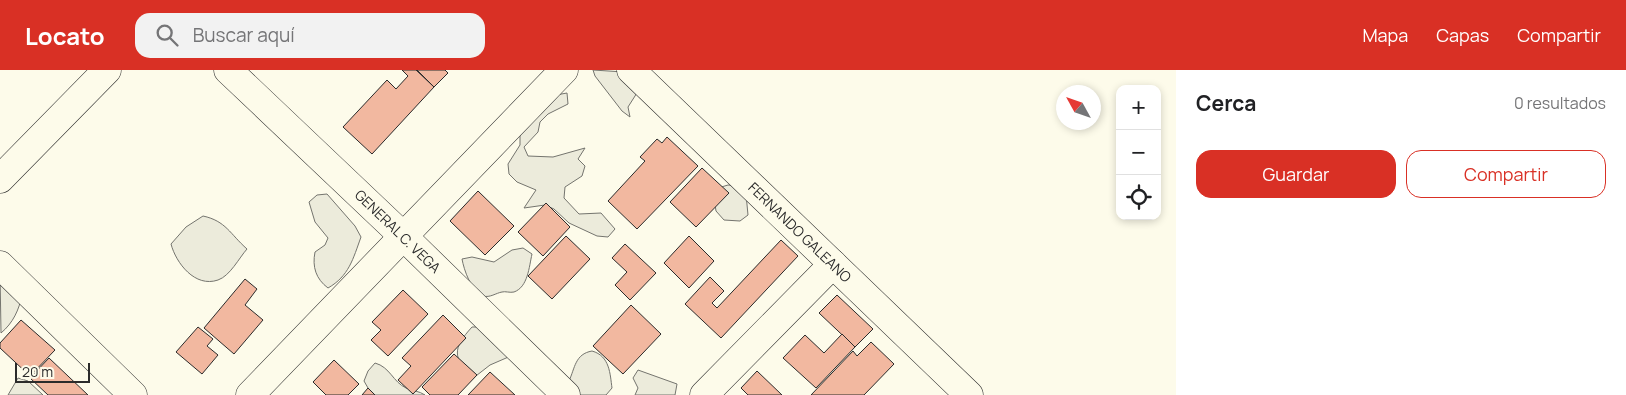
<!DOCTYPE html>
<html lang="es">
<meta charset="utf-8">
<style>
body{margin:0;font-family:Manrope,sans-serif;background:#f2f2f2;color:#202124}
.controls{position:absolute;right:15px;top:15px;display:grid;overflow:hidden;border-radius:10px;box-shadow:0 2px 8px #0003}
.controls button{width:45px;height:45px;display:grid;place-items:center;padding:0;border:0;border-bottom:1px solid #e0e0e0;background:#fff;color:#202124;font:25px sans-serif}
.compass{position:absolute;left:1056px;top:15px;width:45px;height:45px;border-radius:50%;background:#fff;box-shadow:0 2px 8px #0003;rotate:310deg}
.scale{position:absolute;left:15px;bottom:12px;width:75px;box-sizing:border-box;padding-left:5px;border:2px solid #2b2b2b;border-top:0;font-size:14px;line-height:18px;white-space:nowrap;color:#2b2b2b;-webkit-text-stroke:4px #fdfbea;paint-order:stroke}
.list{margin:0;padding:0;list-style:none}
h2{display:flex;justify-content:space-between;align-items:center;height:65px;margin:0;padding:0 20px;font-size:21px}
h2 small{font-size:16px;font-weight:400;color:#757577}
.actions{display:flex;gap:10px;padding:15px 20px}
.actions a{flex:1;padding:11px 0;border:1px solid #d93025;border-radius:15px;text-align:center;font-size:18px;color:#d93025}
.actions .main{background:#d93025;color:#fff}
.icon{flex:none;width:28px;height:28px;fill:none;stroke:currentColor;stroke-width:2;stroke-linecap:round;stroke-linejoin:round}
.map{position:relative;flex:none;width:1176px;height:325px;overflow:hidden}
header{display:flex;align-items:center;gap:30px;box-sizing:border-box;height:70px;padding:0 25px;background:#d93025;color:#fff}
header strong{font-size:24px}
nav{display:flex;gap:28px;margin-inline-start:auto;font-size:18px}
.search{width:350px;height:45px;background:#f2f2f2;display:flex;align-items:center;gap:12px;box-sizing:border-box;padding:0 18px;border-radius:15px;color:#757577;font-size:19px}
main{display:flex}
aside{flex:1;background:#fff}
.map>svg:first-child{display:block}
</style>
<header>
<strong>Locato</strong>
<div class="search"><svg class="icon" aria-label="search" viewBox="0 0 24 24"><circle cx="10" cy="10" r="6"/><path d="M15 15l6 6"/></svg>Buscar aquí</div>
<nav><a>Mapa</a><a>Capas</a><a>Compartir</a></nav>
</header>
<main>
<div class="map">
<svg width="1176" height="325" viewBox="0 0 1176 325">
<rect width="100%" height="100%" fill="#fdfbea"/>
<g fill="#ecebdb" stroke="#74746e">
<polygon points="593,0 624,2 642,15 628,37 630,47 622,41 595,6"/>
<polygon points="567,23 568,34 548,44 540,52 538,62 524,77 528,86 553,87 585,78 578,89 585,96 582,106 565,117 564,128 579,144 601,143 615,159 608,167 597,166 569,153 554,139 545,135 524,138 536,120 517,112 509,104 508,94 520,75 520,53 556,25"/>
<polygon points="728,115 740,116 746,124 748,145 740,151 724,150 716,141 713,122 718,118"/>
<path d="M 327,124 L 355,156 L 361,167 C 353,189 349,206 328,218 C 316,209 312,197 315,182 L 325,175 L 328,168 L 315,152 L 309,132 L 317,125 Z"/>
<path d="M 203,146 C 226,151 230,164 247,179 C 239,188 230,206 218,210 C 195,218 176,193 171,174 L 186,157 Z"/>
<path d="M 523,178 L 532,184 C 529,197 528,217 514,222 C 510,223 505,221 502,222 C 496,223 490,228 483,226 C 471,221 464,200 462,189 L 472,187 L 494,192 L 512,180 Z"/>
<path d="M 0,203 L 22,225 C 19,240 13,253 1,263 Z"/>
<path d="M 472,257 L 483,257 L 520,282 L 490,295 L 472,309 C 453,287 452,279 472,257 Z"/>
<path d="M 592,281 C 610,286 610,304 612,318 L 606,325 L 575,325 L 569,311 C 575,298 575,284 592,281 Z"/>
<path d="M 375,293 C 390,297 393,312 406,318 C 413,321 419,321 425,325 L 372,325 L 364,311 L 368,301 Z"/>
<polygon points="638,300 677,314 675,325 635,325 638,318 633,308"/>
<polygon points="18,308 28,311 43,325 8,325"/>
</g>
<g fill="#f2b8a0" stroke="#2b2b2b">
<polygon points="402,0 416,0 434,17 372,84 343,57 387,10 396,19 408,6"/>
<polygon points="417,0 445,0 448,3 434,17"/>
<polygon points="667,67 698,96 637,159 608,131 645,91 640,87 657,69 662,73"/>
<polygon points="702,98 729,123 696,157 670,132"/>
<polygon points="478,121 514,156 485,185 450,151"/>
<polygon points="546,133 570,157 543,186 518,162"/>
<polygon points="566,166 590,189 552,229 528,206"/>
<polygon points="689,166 714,191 689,218 664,193"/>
<polygon points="781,170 798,186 721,268 685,234 710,207 724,221 712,233 717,238"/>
<polygon points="625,174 656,203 630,230 615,215 627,202 612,188"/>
<polygon points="245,209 257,219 245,235 263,250 234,284 204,258"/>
<polygon points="403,220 428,244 388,286 371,270 381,260 372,252"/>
<polygon points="837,225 873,259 855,277 819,243"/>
<polygon points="631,235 661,264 623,304 593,276"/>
<polygon points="443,245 466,268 413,324 398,310 411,296 402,288"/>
<polygon points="21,250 55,280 30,306 0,278 0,273"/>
<polygon points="198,257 213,269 207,276 218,285 202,304 176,282"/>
<polygon points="842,264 855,277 816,318 783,288 805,265 824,283"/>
<polygon points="871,272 894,294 864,325 811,325 853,281 857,286"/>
<polygon points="454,284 477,305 458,325 430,325 422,317"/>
<polygon points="49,288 88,325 48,325 30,308"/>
<polygon points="334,290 359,314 348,325 326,325 313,312"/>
<polygon points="757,301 782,325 748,325 741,318"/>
<polygon points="490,302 515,325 468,325"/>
<polygon points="368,318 375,325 362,325"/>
</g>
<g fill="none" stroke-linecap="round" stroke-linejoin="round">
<g stroke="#2b2b2b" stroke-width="29">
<g id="minor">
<polyline points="228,0 404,167 566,325"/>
<polyline points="631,0 969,325"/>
<polyline points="0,109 107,0"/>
<polyline points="0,195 133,325"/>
<polyline points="250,325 564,0"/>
<polyline points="704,325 833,194"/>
</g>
</g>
<use href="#minor" stroke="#fdfbea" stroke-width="28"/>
</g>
<g text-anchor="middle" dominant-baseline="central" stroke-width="4" stroke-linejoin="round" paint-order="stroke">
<g font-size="14" fill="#2b2b2b" stroke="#fdfbea">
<text transform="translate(398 161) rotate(44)">GENERAL C. VEGA</text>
<text transform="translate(800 162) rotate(44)">FERNANDO GALEANO</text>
</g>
</g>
</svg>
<div class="controls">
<button>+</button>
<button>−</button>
<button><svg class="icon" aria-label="locate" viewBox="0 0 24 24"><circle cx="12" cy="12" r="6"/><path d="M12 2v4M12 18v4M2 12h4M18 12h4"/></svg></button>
</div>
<svg class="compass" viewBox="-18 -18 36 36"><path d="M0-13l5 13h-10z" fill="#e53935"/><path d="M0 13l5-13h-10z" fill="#757577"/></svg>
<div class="scale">20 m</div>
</div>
<aside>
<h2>Cerca<small>0 resultados</small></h2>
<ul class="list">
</ul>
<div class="actions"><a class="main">Guardar</a><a>Compartir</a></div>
</aside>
</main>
